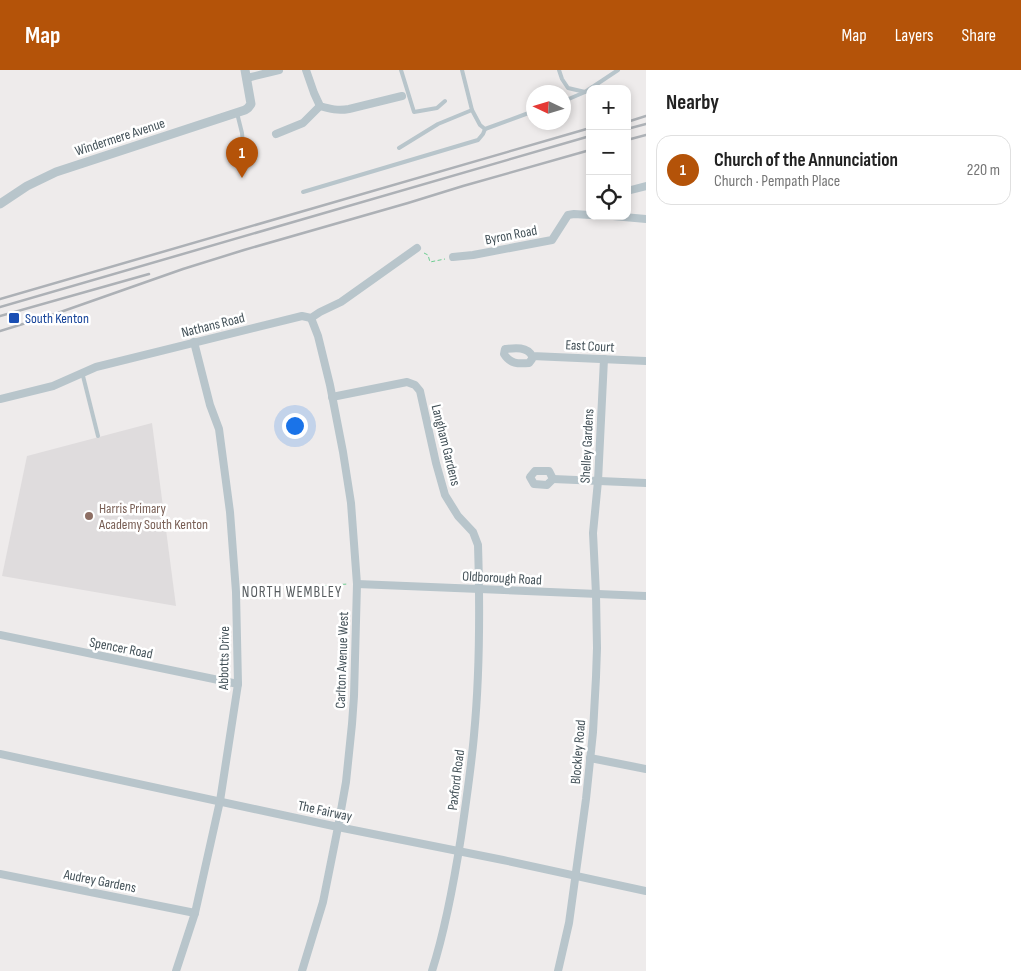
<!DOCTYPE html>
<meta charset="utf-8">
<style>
body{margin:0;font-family:"Sofia Sans Condensed",sans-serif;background:#f2f2f2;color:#222}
.controls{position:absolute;right:15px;top:15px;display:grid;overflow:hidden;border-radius:10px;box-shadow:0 2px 8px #0003}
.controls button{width:45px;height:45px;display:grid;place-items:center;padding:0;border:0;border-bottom:1px solid #e0e0e0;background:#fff;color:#222;font:25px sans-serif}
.compass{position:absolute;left:526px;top:15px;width:45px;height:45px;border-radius:50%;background:#fff;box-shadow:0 2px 8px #0003;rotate:274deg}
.you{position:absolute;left:294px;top:355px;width:18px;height:18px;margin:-12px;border:4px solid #fff;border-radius:50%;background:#1a73e8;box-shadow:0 0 0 8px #1a73e833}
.badge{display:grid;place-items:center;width:32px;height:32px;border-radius:50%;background:#b45309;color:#fff;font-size:16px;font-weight:700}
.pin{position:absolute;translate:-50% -41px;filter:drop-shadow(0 1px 2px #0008)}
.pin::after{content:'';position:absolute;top:26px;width:18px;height:15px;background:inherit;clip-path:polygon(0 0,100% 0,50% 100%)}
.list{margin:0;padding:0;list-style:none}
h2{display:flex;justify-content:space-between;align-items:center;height:65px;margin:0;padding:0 20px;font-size:21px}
h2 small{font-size:16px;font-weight:400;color:#767676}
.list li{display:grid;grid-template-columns:32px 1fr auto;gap:15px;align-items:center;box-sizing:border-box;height:70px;margin:0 10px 10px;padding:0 10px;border:1px solid #e0e0e0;border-radius:15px}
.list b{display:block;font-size:19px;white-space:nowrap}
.list p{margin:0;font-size:16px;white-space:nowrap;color:#767676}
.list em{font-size:16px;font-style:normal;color:#767676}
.icon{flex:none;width:28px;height:28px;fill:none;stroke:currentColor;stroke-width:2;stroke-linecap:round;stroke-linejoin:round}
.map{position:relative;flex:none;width:646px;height:901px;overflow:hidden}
header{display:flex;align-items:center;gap:30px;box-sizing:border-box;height:70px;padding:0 25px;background:#b45309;color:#fff}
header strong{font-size:24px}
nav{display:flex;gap:28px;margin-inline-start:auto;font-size:18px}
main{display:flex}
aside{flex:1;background:#fff}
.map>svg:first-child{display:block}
</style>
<header>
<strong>Map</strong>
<nav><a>Map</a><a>Layers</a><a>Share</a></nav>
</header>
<main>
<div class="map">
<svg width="646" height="901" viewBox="0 0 646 901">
<rect width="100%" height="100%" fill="#eeebeb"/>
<polygon fill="#dfdcdd" points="152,353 176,536 2,506 27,386"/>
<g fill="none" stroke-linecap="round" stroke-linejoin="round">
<g stroke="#6ecd92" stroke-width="1" stroke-dasharray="4 2.5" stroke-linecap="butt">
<polyline points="424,183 428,185 430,192 445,189"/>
<polyline points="245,521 348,514"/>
</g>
<g stroke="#b8c5cb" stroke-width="4">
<polyline points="401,0 414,42 437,38 445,31"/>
<polyline points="559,0 562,9 568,18 585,22 618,0"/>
<polyline points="564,31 585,22"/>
<polyline points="472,40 480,55 485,59 534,41"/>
<polyline points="237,43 242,63 245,95"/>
<polyline points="399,78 438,54 472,40 462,0"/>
<polyline points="303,122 478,70 483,64 485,59"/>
<polyline points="82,302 98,366"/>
</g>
<g stroke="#b8c5cb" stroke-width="8">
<path d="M 306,0 L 314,23 L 320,36 C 330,39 338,41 349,39 L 402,26"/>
<polyline points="247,8 279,0"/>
<polyline points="276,64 303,53 320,36"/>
<polyline points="627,121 646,116"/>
<polyline points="613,146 646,149"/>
<polyline points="453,187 473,185 552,170 568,145 574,144 590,145"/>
<path d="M 532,286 L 532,289 L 529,293 C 518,294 510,294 504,284 L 505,279 C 514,278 527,276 532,286 L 646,291"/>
<path d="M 332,327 L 407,312 L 415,315 L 420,321 L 436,393 L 445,425 L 458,446 L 473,462 L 478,475 C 480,538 480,602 474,665 C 471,699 466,733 461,767 C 454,812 446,857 432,901"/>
<polyline points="0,329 53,316 96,297 302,246 311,248 320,242 341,232 417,178"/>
<polygon points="535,401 549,401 553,409 547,415 534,414 530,407"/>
<polyline points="553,409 646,413"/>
<polyline points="357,514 646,526"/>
<polyline points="0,565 238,614"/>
<polyline points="0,684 338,757 503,790 646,821"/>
<polyline points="590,688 646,699"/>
<polyline points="0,804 195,843"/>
<polyline points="176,901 195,843 220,731 238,614 236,522 230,442 219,359 210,335 194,272"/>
<polyline points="302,901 323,832 338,757 346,712 352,654 354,626 357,514 351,433 343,382 330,315 318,266 311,248"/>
<polyline points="558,901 569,853 586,729 593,662 596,607 597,578 596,524 593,463 598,411 604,289"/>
</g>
<polyline stroke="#b8c5cb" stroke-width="9" points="0,134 27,116 56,102 245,40 248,38 251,34 245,0"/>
<g stroke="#adb1b6" stroke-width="2.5">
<polyline points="627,52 646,46"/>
<polyline points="627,59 646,54"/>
<polyline points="627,70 646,65"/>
<polyline points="0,229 590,58"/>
<polyline points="0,237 590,66"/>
<polyline points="0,246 149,204"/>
<polyline points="0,261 52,245 183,199 244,180 408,133 463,116 590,80"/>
</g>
</g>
<rect fill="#1a4fb4" stroke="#fff" stroke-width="2" x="8" y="242" width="12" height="12" rx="2.5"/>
<circle fill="#8d6e63" stroke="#fff" stroke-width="2" cx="89" cy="446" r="5"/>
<g text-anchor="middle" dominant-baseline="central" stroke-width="5" stroke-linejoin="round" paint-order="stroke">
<g font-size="14" fill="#435158" stroke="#fff">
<text transform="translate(120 67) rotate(-18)">Windermere Avenue</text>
<text transform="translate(511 165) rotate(-11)">Byron Road</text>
<text transform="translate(213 255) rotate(-14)">Nathans Road</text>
<text transform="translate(590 276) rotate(3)">East Court</text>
<text transform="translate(446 375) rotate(76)">Langham Gardens</text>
<text transform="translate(587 376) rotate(-87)">Shelley Gardens</text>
<text transform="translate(502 508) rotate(3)">Oldborough Road</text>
<text transform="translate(121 578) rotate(11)">Spencer Road</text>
<text transform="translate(224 588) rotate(-89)">Abbotts Drive</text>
<text transform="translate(342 590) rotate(-88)">Carlton Avenue West</text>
<text transform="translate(578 682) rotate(-85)">Blockley Road</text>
<text transform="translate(456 710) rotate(-83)">Paxford Road</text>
<text transform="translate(325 741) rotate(12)">The Fairway</text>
<text transform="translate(100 811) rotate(11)">Audrey Gardens</text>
</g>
<g font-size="14" fill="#164399" stroke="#fff" text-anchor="start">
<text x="25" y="248">South Kenton</text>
</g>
<g font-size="14" fill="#785e54" stroke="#fff" text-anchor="start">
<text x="99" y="438">Harris Primary<tspan x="99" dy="16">Academy South Kenton</tspan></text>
</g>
<g font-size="15" letter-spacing="1" fill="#585d60" stroke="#fff">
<text x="292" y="522">NORTH WEMBLEY</text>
</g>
</g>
</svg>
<div class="controls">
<button>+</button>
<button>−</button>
<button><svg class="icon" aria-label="locate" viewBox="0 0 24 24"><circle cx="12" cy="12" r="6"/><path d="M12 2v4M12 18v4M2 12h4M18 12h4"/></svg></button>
</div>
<svg class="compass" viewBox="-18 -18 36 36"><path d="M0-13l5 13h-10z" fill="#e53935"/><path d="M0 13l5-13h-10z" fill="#767676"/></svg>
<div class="you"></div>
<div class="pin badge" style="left:242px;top:108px">1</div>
</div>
<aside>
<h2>Nearby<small></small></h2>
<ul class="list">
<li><span class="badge">1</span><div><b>Church of the Annunciation</b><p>Church · Pempath Place</p></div><em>220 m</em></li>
</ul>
</aside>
</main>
